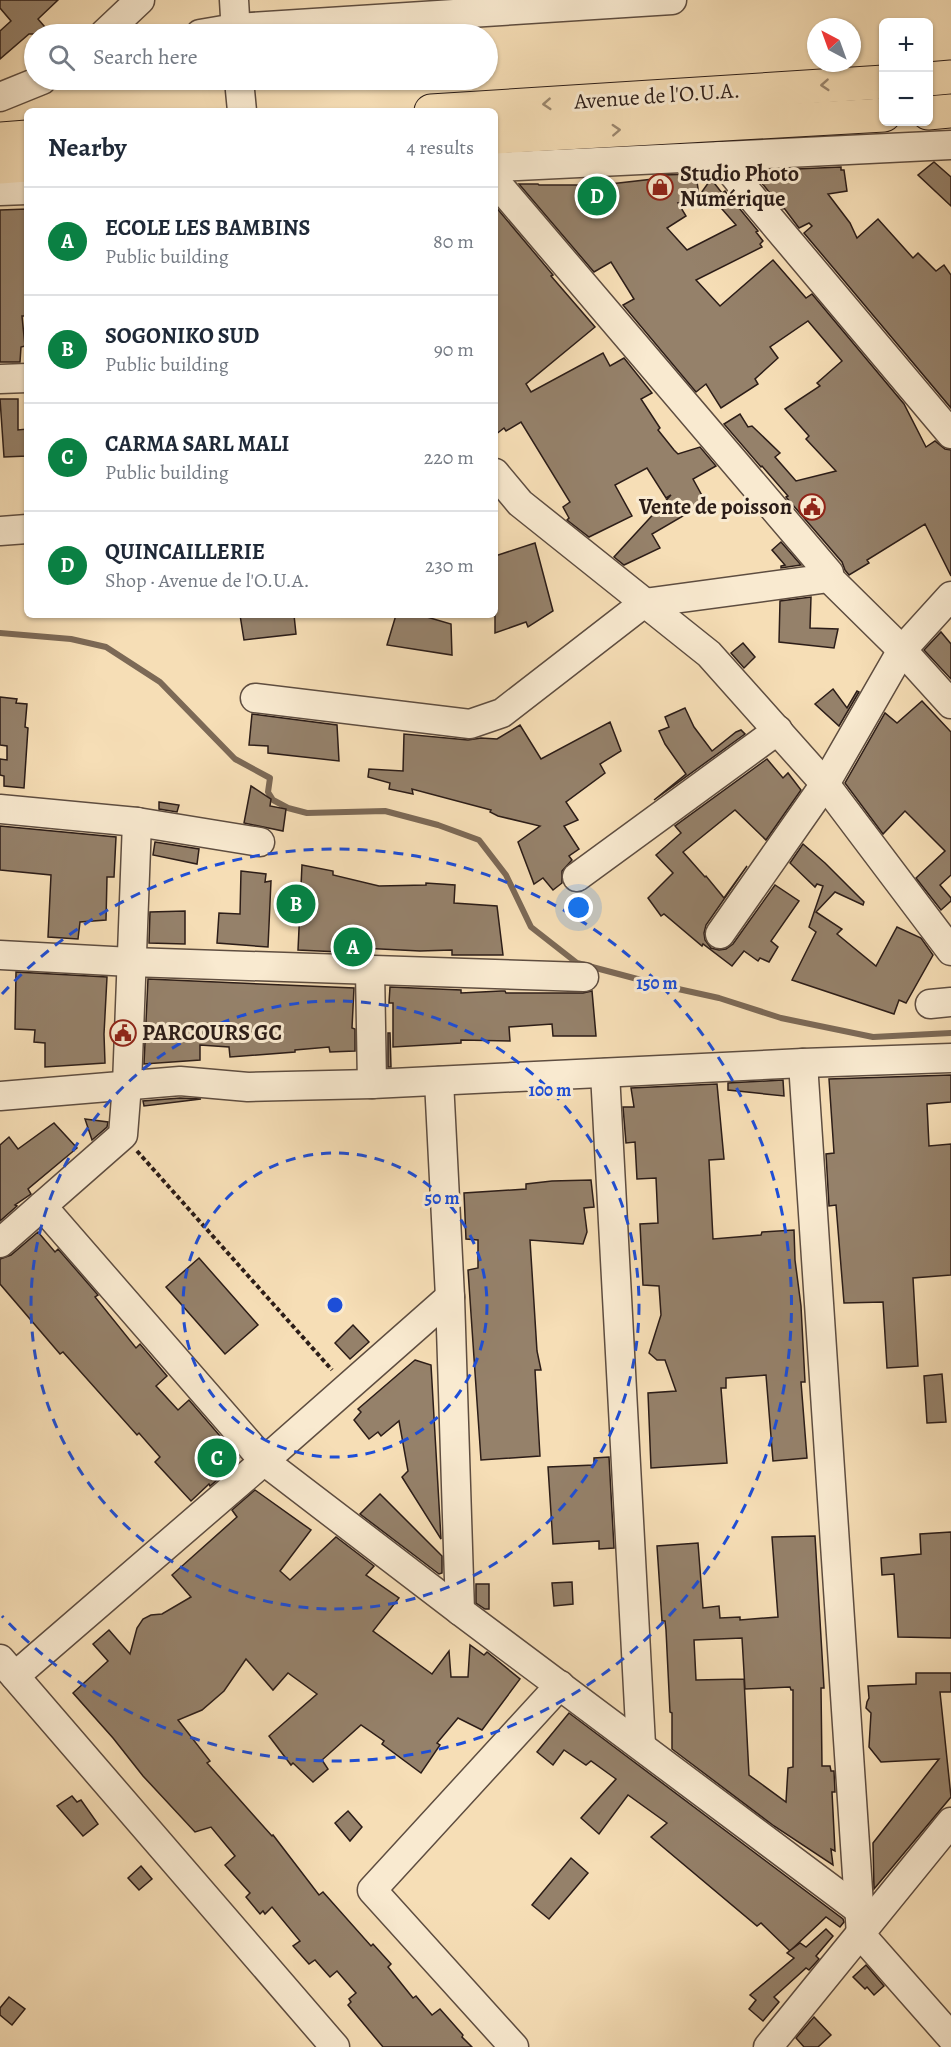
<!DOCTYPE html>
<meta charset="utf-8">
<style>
body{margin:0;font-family:Alegreya,serif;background:#f2f2f3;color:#1f2937}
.controls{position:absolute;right:18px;top:18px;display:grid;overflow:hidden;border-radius:9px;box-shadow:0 2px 4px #0004}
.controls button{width:54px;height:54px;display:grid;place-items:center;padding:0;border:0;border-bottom:2px solid #e0e1e3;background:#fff;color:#1f2937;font:30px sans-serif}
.compass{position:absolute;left:807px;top:18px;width:54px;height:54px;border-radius:50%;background:#fff;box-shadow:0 2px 4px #0004;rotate:319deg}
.you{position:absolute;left:579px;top:908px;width:21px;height:21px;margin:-15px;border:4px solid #fff;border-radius:50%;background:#1a73e8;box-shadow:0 0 0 9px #1a73e833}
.badge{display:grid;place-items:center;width:39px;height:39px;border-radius:50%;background:#0b8043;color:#fff;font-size:20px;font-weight:700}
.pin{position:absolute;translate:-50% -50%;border:3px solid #fff;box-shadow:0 2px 6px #0006}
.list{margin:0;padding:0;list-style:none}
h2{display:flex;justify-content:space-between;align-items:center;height:78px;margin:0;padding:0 24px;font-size:26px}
h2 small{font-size:20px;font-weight:400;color:#747a83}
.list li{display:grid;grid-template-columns:39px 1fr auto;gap:18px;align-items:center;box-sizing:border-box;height:108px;padding:0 24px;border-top:2px solid #e0e1e3}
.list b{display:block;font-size:22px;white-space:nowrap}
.list p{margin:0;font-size:20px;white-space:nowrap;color:#747a83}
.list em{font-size:20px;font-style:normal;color:#747a83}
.icon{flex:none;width:33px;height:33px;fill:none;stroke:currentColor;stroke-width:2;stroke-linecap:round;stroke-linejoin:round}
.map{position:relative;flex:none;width:951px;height:2047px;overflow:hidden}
.search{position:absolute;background:#fff;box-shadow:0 2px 4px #0004;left:24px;top:24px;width:474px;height:66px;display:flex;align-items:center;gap:15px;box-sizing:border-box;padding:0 21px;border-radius:33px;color:#747a83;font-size:22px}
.panel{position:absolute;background:#fff;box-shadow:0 2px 4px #0004;left:24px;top:108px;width:474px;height:510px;border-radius:9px}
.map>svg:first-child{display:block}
</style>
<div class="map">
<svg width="951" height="2047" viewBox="0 0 951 2047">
<rect width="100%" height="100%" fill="#f6deb6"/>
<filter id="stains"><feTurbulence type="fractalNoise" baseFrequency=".00333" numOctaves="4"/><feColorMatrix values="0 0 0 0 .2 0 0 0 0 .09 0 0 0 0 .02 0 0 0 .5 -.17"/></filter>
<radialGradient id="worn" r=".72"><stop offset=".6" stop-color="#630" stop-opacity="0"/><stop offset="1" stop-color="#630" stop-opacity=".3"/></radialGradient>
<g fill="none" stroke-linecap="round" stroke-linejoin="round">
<polyline stroke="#7c6956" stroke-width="6" points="0,633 71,639 106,647 160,682 235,759 270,778 268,792 273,800 288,808 307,813 385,811 438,825 479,840 506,875 531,927 577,963 660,985 719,998 781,1018 873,1037 951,1033"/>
</g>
<g fill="#95816a" stroke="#2c1d18" stroke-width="1.5" fill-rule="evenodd">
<polygon points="0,0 58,0 38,19 51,34 29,34 0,59 0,31 11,21 0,8"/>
<polygon points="934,162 951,177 951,206 918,175"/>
<polygon points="841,167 841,170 844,170 847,191 828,194 850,223 857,238 878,219 913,258 918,253 936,271 944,265 951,275 951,408 804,233 812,226 809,223 799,228 784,208 783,209 752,171"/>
<path d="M 696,174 L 699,196 L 711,179 L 722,193 L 725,191 L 758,231 L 756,232 L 763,241 L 760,244 L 762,247 L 696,280 L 720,306 L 773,260 L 806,298 L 812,294 L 904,404 L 926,447 L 935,441 L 945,449 L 951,450 L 951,576 L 925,524 L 867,560 L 869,563 L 849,575 L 845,570 L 842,562 L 786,497 L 788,496 L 762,466 L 761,467 L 724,424 L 740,414 L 748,427 L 752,426 L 780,453 L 775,457 L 796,481 L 836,471 L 806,439 L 809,436 L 785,409 L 820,386 L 817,383 L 842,361 L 808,321 L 770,347 L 778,358 L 755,379 L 758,384 L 721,408 L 706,384 L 696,392 L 623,305 L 634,299 L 611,262 L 594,272 L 519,184 L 538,184 L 539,185 L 601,185 L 662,178 L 661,175 ZM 700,201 L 715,201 L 736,225 L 687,250 L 667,228 L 686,216 L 678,203 Z"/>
<polygon points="495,206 553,275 551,276 595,327 526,384 531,392 603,353 610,366 624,358 652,393 641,399 660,428 658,430 674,450 678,454 700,447 716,466 693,479 705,501 694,507 695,509 652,534 660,548 624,565 614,557 671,495 666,498 647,468 615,485 632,516 589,537 567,520 569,518 563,507 570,502 521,422 506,431 504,428 495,435"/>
<polygon points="27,209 27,316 22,316 25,346 21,347 20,362 0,362 0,210"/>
<polygon points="0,399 18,399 18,430 27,429 27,456 4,457"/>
<polygon points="781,542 801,565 781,568 781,566 785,565 772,550"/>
<polygon points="535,543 553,611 528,627 526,622 495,633 495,556"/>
<polygon points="811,597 810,628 838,629 834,648 779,642 780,601"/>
<polygon points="240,615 294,615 296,634 244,640"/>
<polygon points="396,615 420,615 451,624 452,655 387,645"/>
<polygon points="941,632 951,644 951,679 924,650"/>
<polygon points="743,643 755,657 744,668 731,653"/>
<polygon points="833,689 847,708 857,691 859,692 839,726 815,704"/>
<polygon points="0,697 17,699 16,703 27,704 25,727 28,728 24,788 4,786 4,776 0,775 0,759 7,760 7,746 0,745"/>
<polygon points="922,701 951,732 951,875 940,885 951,898 951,901 941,910 916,878 945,851 905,811 883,834 845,783 885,713 897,723"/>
<polygon points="685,708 694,727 712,751 736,732 741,730 745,734 654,800 686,774 665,744 659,731 669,727 665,717"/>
<polygon points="252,714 337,725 339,761 268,753 268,746 249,745"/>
<polygon points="610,722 621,751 600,764 605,773 566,802 578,820 564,826 579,849 569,856 572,860 562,871 562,883 553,890 543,878 534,884 518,842 540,826 498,816 490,812 491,810 412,789 413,794 389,789 390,783 368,777 369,769 403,771 404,734 468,740 481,738 497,739 520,725 541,759"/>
<polygon points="767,759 783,778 788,773 801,790 766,840 735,810 683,852 705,877 706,876 724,898 747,866 706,925 704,933 705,940 711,948 719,950 726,949 733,944 775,885 799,901 771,941 778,947 769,962 760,958 758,961 744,951 732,966 703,944 702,946 664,914 661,916 648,898 673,873 656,855 681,833 675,826"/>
<polygon points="251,786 271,799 270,806 286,809 283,831 244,823"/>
<polygon points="159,802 179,805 177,812 159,809"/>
<polygon points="0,826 116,837 114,877 107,877 106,920 80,922 78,939 48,937 51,875 0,870"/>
<polygon points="155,842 199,849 197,864 153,855"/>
<polygon points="803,844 825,863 864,902 863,905 835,892 816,912 842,929 837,934 876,966 897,927 921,938 933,955 906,1003 899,1000 894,1014 792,980 816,932 809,927 823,886 817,884 815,887 790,863"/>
<polygon points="302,865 333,871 333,875 379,886 426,885 426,883 455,885 454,903 497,906 503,955 452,955 452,950 420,951 361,948 361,953 298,950"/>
<polygon points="241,871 266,874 265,882 271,881 268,947 217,943 219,913 240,914"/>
<polygon points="185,911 185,944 149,943 150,912"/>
<polygon points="16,972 107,977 104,1034 105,1063 45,1067 45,1043 34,1042 35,1030 15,1029"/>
<polygon points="148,979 354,988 352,1028 355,1029 355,1051 330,1052 329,1047 295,1050 295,1052 230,1057 229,1047 200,1045 200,1060 144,1064"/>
<polygon points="390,987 461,990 461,993 501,991 505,991 506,993 583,993 592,991 596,1036 553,1036 552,1024 509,1027 510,1041 461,1040 461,1043 393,1047 393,1003 389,1003"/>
<polygon points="388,1033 390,1033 391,1067 388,1067"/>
<polygon points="951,1075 951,1102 927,1104 929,1146 951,1144 951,1275 913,1278 918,1366 887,1368 883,1302 844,1303 836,1205 829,1206 826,1154 834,1153 829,1079"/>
<polygon points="783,1080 784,1096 728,1090 728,1083"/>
<polygon points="717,1084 724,1159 709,1160 713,1239 761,1235 762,1232 794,1230 795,1260 801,1306 805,1382 801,1382 807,1458 773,1461 766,1375 726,1378 726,1388 721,1388 727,1463 651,1468 648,1393 676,1391 665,1360 657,1360 649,1353 661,1315 659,1286 643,1285 640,1224 658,1223 656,1178 637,1179 635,1142 626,1143 623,1107 634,1107 631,1088"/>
<polygon points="180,1098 201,1099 144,1106 143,1101"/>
<polygon points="85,1119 108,1122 107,1127 92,1140"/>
<polygon points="54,1123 77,1148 28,1189 31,1194 15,1205 17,1206 0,1221 0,1145 9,1137 18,1149"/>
<polygon points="591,1180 594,1207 584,1208 587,1232 583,1244 530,1240 537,1351 541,1370 535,1370 540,1456 481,1460 468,1270 478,1268 478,1240 466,1239 464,1193 526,1189 526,1184 552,1181"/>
<polygon points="38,1232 55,1252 58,1249 98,1295 95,1297 136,1348 140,1344 167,1376 156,1386 178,1410 189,1400 239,1458 234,1462 236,1464 210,1486 209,1484 191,1501 155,1462 160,1457 139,1433 137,1435 63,1352 60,1354 0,1284 0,1259 11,1255"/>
<polygon points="199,1258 258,1325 225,1354 166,1287"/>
<polygon points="353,1325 369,1342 350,1359 335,1343"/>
<polygon points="415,1360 431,1365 441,1539 402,1477 408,1471 399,1421 381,1436 378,1432 369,1439 354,1420 361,1412 358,1409"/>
<polygon points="942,1374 946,1422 927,1423 924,1376"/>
<polygon points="609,1457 614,1548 599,1549 599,1541 553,1544 548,1467 594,1465 594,1458"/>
<polygon points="255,1490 311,1530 280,1571 290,1580 336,1537 374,1566 366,1575 399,1598 373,1631 432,1674 449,1651 451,1677 468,1677 470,1645 484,1655 487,1652 520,1679 482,1730 458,1718 437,1743 440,1745 421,1773 382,1744 384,1741 361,1725 322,1760 328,1769 313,1782 293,1763 291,1765 269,1736 317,1694 288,1673 273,1690 246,1659 224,1691 202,1710 178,1720 210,1761 207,1763 272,1836 273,1835 319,1895 323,1892 371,1946 373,1944 391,1964 388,1967 413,1998 416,1996 432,2015 440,2009 463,2035 462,2037 472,2047 383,2047 348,2005 351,2002 349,1999 356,1993 337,1971 330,1977 315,1960 309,1964 293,1946 300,1941 272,1907 265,1914 263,1911 260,1914 246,1897 250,1893 225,1865 235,1856 211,1827 195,1832 143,1776 113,1738 73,1693 108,1661 93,1644 109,1630 130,1654 137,1628 143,1619 151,1615 162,1614 191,1597 172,1575 237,1517 232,1510"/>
<polygon points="380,1494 442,1556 442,1573 439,1574 360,1514"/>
<polygon points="951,1532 951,1638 898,1637 894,1574 882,1575 881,1558 921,1554 920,1534"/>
<path d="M 815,1536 L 824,1688 L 821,1688 L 822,1766 L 830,1766 L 831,1771 L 834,1771 L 835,1792 L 832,1792 L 835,1851 L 831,1849 L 833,1865 L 774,1826 L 672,1749 L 672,1713 L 670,1712 L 666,1630 L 665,1621 L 662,1621 L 657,1546 L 698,1543 L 703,1608 L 719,1606 L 720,1618 L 740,1617 L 740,1620 L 778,1617 L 772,1537 ZM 742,1638 L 745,1689 L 790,1687 L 791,1690 L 793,1690 L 793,1767 L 788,1768 L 786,1802 L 749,1775 L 744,1679 L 696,1680 L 694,1640 Z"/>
<polygon points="572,1582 573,1604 554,1606 552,1583"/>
<polygon points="476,1584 489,1584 489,1609 485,1609 476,1603"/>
<polygon points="916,1673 951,1673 951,1692 940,1692 951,1797 874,1889 873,1843 939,1759 881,1762 869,1747 871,1713 866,1708 867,1702 869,1698 868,1686 916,1684"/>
<polygon points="569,1713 843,1919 844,1922 840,1927 826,1917 790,1951 761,1923 757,1926 651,1837 667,1823 628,1795 599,1834 581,1818 616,1779 591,1761 586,1765 564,1750 553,1765 537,1752"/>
<polygon points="72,1796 77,1802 81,1800 98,1824 83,1836 57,1806"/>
<polygon points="348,1811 362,1827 350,1841 335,1823"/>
<polygon points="571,1858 588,1873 549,1919 532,1905"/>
<polygon points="141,1866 152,1879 139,1890 128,1878"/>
<polygon points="826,1929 833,1936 816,1956 819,1959 809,1970 806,1968 774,1997 779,2002 763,2021 749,2009 756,2000 750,1995 794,1958 787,1953 800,1943 806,1947"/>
<polygon points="866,1965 884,1986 874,1995 867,1987 865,1989 853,1977"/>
<polygon points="9,1997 25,2009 12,2025 0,2015 0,2008"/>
<polygon points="814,2017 831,2035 818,2047 804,2047 796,2038"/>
</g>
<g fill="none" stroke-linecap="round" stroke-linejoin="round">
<g stroke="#5e4d40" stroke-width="31">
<g id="minor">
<polyline points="234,0 236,34"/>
<polyline points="104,34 140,0"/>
<polyline points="200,34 235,28 672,0"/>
<polyline points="239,80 242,111"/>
<polyline points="0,97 42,80"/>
<polyline points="719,156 744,188 951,434"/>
<polyline points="495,167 951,145"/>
<polyline points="495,181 829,573 829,578"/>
<polyline points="0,191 27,190"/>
<polyline points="0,379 27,378"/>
<polyline points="495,473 520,503 709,654 825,784 951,951"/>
<polyline points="0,531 27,529"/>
<polyline points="255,698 470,724 502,713 644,603 829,578 902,650 951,704"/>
<polyline points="0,809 137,822 260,842"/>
<polyline points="577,877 778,730"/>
<polyline points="720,934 825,784 902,650 951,596"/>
<polyline points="0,955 131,962 584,977"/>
<polyline points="370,970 372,1084"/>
<polyline points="930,1004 951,1002"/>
<polyline points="803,1063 861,1935 951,2037"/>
<polyline points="605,1073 641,1745"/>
<polyline points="439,1081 450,1297 460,1611"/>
<polyline points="0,1096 180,1081 248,1087 372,1084 803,1063 951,1058"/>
<polyline points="42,1206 264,1461 460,1611 858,1909"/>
<polyline points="0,1243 123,1135 127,1085 137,822"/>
<polyline points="0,1659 335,2047"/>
<polyline points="15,1676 264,1461 450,1297"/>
<polyline points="514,2047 372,1890 560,1685"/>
<polyline points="768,2047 951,1822"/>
</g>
</g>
<g stroke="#2c1d18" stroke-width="35">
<g id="highway">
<polyline points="928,79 951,77"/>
<polyline points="431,111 884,82"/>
<polyline points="928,113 951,111"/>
<polyline points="495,137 884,115"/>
<polyline points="0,139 27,137"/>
<polyline points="0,167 27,165"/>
</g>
</g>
<polyline stroke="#2c1d18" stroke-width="4" stroke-dasharray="4.5 3" stroke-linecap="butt" points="137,1151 332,1370"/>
<use href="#minor" stroke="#f9ead0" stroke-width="28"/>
<use href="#highway" stroke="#f6deb6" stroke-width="33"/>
</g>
<defs><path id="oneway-chevron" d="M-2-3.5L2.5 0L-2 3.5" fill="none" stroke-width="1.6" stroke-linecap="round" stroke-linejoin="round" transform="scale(1.5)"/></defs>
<g stroke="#9b876f">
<use href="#oneway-chevron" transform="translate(825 85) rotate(176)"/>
<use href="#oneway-chevron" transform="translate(547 104) rotate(176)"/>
<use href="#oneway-chevron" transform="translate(616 130) rotate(-3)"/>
</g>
<g fill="none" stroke="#1d4ed8" stroke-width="3" stroke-dasharray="10 8">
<circle cx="335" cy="1305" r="152"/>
<circle cx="335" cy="1305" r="304"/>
<path d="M2 994A456 456 0 1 1 2 1616"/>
</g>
<defs>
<g id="shop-ring" transform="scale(1.35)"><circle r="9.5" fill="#f9ead0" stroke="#8f2418" stroke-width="1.5"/><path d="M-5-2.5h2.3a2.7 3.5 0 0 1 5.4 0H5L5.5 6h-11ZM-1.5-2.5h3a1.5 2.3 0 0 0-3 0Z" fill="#8f2418"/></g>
<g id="civic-ring" transform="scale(1.35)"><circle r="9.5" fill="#f9ead0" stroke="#8f2418" stroke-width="1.5"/><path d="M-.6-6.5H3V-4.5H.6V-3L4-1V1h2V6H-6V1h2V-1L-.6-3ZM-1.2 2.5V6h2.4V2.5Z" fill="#8f2418"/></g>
</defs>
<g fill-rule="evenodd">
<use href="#shop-ring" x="660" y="187"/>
<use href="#civic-ring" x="812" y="507"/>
<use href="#civic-ring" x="123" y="1033"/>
</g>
<g text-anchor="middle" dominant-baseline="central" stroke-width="6" stroke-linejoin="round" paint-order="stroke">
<g font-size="22" fill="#2c1d18" stroke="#f9ead0">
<text transform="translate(657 96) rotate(-4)">Avenue de l'O.U.A.</text>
</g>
<g font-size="22" font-weight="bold" fill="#2c1d18" stroke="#f9ead0" text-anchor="start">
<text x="680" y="174">Studio Photo<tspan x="680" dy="25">Numérique</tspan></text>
<text x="792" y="507" text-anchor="end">Vente de poisson</text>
<text x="142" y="1033">PARCOURS GC</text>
</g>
</g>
<circle cx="335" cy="1305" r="9" fill="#1d4ed8" stroke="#f9ead0" stroke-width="3"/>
<g font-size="18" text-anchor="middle" font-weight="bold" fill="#1d4ed8" stroke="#f9ead0" stroke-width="6" stroke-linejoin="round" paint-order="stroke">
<text x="657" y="989">150 m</text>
<text x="550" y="1096">100 m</text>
<text x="442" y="1204">50 m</text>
</g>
<rect width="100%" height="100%" filter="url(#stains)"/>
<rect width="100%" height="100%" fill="url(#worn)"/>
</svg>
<div class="controls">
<button>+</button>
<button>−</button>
</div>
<svg class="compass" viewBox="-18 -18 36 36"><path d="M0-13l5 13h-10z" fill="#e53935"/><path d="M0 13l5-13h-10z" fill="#747a83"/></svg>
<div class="you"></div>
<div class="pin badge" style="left:353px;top:947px">A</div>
<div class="pin badge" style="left:296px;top:904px">B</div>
<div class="pin badge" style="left:217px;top:1458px">C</div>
<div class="pin badge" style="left:597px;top:196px">D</div>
<div class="search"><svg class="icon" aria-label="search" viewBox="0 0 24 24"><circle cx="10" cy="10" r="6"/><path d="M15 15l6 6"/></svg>Search here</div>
<section class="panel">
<h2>Nearby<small>4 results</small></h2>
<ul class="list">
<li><span class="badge">A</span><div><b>ECOLE LES BAMBINS</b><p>Public building</p></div><em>80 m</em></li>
<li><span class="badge">B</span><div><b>SOGONIKO SUD</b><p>Public building</p></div><em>90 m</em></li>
<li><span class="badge">C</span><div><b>CARMA SARL MALI</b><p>Public building</p></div><em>220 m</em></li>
<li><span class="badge">D</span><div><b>QUINCAILLERIE</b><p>Shop · Avenue de l'O.U.A.</p></div><em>230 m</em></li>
</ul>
</section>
</div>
